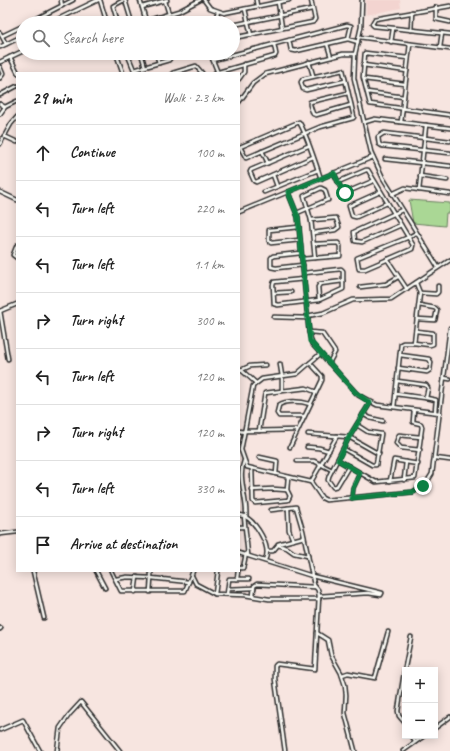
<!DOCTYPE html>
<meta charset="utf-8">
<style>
body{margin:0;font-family:Caveat,sans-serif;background:#f6f6f6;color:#222}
.controls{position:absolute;right:12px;bottom:12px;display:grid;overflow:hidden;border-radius:0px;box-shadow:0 2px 10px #0003}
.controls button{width:36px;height:36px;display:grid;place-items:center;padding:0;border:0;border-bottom:1px solid #e0e0e0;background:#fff;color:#222;font:20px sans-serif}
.stop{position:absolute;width:12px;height:12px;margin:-9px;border:3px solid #0b8043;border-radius:50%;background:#fff}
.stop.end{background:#0b8043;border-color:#fff;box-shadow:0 1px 4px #0008}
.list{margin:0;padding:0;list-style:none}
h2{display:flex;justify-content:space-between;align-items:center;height:52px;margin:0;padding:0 16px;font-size:17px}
h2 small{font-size:13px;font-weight:400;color:#767676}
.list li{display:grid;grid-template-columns:26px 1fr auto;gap:12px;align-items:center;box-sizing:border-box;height:56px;padding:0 16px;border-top:1px solid #e0e0e0}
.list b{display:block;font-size:15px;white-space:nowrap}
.list em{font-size:13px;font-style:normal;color:#767676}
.icon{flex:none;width:22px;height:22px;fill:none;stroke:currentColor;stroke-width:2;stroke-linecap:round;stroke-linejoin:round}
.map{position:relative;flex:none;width:450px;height:751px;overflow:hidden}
.search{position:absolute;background:#fff;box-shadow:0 2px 10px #0003;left:16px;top:16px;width:224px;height:44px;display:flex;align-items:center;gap:10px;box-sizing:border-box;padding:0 14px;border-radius:22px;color:#767676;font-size:15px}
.panel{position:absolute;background:#fff;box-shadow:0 2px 10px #0003;left:16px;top:72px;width:224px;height:500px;border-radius:0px}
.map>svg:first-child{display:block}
</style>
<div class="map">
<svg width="450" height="751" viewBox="0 0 450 751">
<rect width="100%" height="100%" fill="#f7e5e0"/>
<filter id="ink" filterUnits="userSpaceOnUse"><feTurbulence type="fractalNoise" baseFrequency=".025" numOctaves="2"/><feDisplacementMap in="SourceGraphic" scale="8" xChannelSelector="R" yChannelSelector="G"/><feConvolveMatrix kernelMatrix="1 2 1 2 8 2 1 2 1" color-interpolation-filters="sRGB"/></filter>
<g filter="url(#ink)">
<polygon fill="#f3d4d0" points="366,0 400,0 401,8 366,15"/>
<polygon fill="#aad795" stroke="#6a8160" points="409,200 450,203 450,213 446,213 445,226 413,223"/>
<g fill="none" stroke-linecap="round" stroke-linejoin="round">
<g stroke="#2b2b2b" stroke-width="5.5">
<g id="minor">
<polyline points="61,0 62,6"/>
<polyline points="100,0 107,23"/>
<polyline points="125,0 132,23"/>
<polyline points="140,0 146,21"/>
<polyline points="204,0 210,8 224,13 289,0"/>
<polyline points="256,0 257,6"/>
<polyline points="362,0 361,27 355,54 354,78 371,152 383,178 438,267"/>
<polyline points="165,1 169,14"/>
<polyline points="278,2 282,28"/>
<polyline points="450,6 375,19 372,24 374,26 450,34"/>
<polyline points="142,7 167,0"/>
<polyline points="436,7 436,19 450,22"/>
<polyline points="245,9 251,35"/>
<polyline points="160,17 161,23"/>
<polyline points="28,23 73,0"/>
<polyline points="50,23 98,0"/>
<polyline points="118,23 113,6 124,0"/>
<polyline points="139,23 179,11 200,0"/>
<polyline points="213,23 218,12"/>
<polyline points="233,25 312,9"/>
<polyline points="411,30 412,12"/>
<polyline points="0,33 6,44"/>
<polyline points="2,36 23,26"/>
<polyline points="359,37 450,49"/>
<polyline points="233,38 313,22 315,19 311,0"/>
<polyline points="348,39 358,42"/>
<polyline points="391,42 393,29"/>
<polyline points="327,44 331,57"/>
<polyline points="0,47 23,36"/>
<polyline points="440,47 442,33"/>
<polyline points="116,53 123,73"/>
<polyline points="127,53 134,70 169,60 171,57 170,53"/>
<polyline points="141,53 145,67"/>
<polyline points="156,53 159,63"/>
<polyline points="210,53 218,73"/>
<polyline points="10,57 18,73"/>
<polyline points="408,58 365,53 363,77 370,104 450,115"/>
<polyline points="213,60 347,25 351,26 348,39 296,51 291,50 289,40"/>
<polyline points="0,62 23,51"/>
<polyline points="309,62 313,75"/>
<polyline points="363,65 407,71"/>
<polyline points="0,67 3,74 0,78"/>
<polyline points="173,73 196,66 202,73"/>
<polyline points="215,73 275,56 276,54 274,44"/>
<polyline points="239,79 244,72 244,64"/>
<polyline points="364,79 405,84"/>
<polyline points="367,92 404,97"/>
<polyline points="348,93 310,102 310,105 313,114 316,115 351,105"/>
<polyline points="0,95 17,86"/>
<polyline points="239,102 253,83 265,74 343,54 355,54"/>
<polyline points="0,104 5,107"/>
<polyline points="0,114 5,107 17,101"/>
<polyline points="365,122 375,119 450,128"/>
<polyline points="401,122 410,44"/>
<polyline points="4,136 17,142"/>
<polyline points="450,141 384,133 378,137 379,144 382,146 450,153"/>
<polyline points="0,144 11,124 17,117"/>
<polyline points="308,146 251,170 250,172 254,181 256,182 313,157"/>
<polyline points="262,151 268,163"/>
<polyline points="385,159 450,166"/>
<polyline points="334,173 342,191 345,193 373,181"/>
<polyline points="273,175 277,186"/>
<polyline points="420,176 447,180"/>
<path d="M 321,179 C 317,167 305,130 299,122 L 240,147 L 246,158 L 320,127 L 353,118 L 354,117 L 343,70 L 303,79 L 301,82 L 303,89 L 306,90 L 345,81"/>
<path d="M 338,182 L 366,170 L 368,170 C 383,195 398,220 413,245 L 412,249 L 365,269 L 359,269 L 357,258 L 409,237 L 416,233"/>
<polyline points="419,190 426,125"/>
<polyline points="0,192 17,200"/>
<polyline points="264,192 318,170"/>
<polyline points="288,192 298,217 309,332 312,344 358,395 377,405 440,413"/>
<polyline points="380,192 349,206 352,216 356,217 387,203"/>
<polyline points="392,194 405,188 450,194"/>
<polyline points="239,212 373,157"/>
<polyline points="297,213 327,200 328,200 325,190 321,188 304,196 311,220 315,258"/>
<polyline points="311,220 336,218 339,227 335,230 313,233"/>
<polyline points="401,225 362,242 355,241 354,232 402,210"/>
<polyline points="299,227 269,230 269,241 271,243 300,240"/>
<polyline points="17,245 13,255 17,258"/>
<polyline points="301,253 273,256 271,258 271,267 276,268 303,265"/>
<polyline points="302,259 340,256 340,246 338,243 314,244"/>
<polyline points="387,259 407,289"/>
<polyline points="304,273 341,269 343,271 343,289 319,300 278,305 274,304 273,285 274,282 304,279"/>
<polyline points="360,287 386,284 398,277"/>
<polyline points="274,293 291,292"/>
<polyline points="420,293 436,294 438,292 438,286"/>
<polyline points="319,300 318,287 320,284 343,281"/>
<polyline points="0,311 8,359"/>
<polyline points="0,311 17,304"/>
<polyline points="307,316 323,313 353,300 391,299 450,260"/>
<polyline points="274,317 308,318"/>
<polyline points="417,319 435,320 437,310 435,308 419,305"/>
<polyline points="309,332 322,333 335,352 329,363"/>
<polyline points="414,343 430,345 433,344 433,333 416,331"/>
<polyline points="320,354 297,374 262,379 253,386 241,450 247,467 311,482 322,498 326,500 413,492 425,485 432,474 450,328"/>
<polyline points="280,364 282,376 282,390"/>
<polyline points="239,368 256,383"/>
<polyline points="398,368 427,372 430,370 431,362 429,359 400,355"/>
<polyline points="241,370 250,366 266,365"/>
<polyline points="444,378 450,379"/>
<polyline points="396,394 426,398 428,388 426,385 397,381"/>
<polyline points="426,398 436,400 435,412"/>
<polyline points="394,407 401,344 403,343 414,343 420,293 416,283"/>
<polyline points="363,414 370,418 383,421"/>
<path d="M 304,416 L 279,416 L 277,413 L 279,405 C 286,400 301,401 310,404"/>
<polyline points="239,431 244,432"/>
<polyline points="244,431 297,430"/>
<polyline points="259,431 265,393 306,388 316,392"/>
<polyline points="308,434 349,437 379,454"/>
<polyline points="290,447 322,380 322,376 310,363"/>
<polyline points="307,447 319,448 329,451"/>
<polyline points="344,449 372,465 376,465 381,434 368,432 357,425"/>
<polyline points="420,450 401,448 396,443 399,435 421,437"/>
<polyline points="259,457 277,461 276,474"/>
<polyline points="435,458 450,460"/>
<polyline points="338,460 376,482 415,478 422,427 421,424 413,422 414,410"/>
<path d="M 244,461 C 237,478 248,500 246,517"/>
<polyline points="297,461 314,461 332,470"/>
<polyline points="349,466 337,486 333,487 328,480 329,476 348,439 370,403"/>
<polyline points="252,469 253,501 255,503 288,500 290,496 287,490 288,477"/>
<polyline points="404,480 406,462"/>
<polyline points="390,481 394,460 418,464"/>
<polyline points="311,482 337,436"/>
<polyline points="252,490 273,489 287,490"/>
<polyline points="352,498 353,488 360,473"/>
<polyline points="288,508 289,530 293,540"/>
<polyline points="271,510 296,507 303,531 308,556"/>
<polyline points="239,515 244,516 248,555"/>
<path d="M 244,516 C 256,522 272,547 265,560"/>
<polyline points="239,527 244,527"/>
<polyline points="0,534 17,532"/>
<polyline points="278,544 304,537"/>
<polyline points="268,551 273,551 278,545 287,548 294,553 308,556 314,585 318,590 319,596 315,669 277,664 275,666 275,679 285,751"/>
<polyline points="239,553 312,576 382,593 381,595 368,593 319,596"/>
<polyline points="239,568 243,568 246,554"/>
<polyline points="33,571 44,618"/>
<polyline points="96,571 105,588"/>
<polyline points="111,571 121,591 185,591 193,571"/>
<polyline points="151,571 151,578 189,582"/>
<polyline points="192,576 196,584 215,594 245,595 269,599 319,599"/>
<polyline points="116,579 127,577 151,578 150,592"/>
<polyline points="237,579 238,571"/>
<polyline points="228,589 254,588"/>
<polyline points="135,592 137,577"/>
<polyline points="215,594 218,571"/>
<polyline points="227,594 229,579 249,579"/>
<polyline points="253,596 254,586 257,584 315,587"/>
<polyline points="0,629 1,628"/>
<polyline points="317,633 328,640 331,655 341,673 345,685 346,695 345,713 355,751"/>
<polyline points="342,675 348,673 375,678 388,632"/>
<polyline points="405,723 399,716 398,711 405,667 411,637"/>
<polyline points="435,728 450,717"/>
<polyline points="0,730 23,720 40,751"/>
<polyline points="412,736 415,742"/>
<polyline points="57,751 60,728 69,715 81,702 120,751"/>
<polyline points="403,751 424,736"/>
</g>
</g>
<use href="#minor" stroke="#fdfcf7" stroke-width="2.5"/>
</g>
</g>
<g fill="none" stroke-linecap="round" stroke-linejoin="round" filter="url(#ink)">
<polyline stroke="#0b8043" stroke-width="5" points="345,193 342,190 334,173 288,192 298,217 310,341 355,392 370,403 348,439 338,460 360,473 353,488 352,498 413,492 423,486"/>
</g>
</svg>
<div class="controls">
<button>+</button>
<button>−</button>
</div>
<div class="stop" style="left:345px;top:193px"></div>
<div class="stop end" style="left:423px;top:486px"></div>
<div class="search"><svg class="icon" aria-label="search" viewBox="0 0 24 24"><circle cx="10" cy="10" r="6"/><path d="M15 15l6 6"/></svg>Search here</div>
<section class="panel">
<h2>29 min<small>Walk · 2.3 km</small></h2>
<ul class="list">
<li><svg class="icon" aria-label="ahead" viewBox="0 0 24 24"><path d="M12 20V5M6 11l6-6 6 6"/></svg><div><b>Continue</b></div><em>100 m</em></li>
<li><svg class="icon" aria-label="left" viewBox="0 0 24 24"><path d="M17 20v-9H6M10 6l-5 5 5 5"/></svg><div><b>Turn left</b></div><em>220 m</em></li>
<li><svg class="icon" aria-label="left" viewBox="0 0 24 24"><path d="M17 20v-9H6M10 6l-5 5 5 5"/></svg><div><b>Turn left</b></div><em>1.1 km</em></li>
<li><svg class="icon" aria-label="right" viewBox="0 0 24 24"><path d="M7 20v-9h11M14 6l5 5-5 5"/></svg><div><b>Turn right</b></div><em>300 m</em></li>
<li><svg class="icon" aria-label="left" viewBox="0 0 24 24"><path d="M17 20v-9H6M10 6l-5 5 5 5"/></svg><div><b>Turn left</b></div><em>120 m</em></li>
<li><svg class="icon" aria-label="right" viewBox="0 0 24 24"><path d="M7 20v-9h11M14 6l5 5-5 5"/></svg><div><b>Turn right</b></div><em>120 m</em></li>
<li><svg class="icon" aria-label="left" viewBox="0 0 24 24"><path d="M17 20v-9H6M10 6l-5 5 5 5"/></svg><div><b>Turn left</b></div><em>330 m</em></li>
<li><svg class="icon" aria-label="arrive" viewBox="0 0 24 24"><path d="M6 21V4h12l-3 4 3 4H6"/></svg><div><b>Arrive at destination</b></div></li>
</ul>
</section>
</div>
